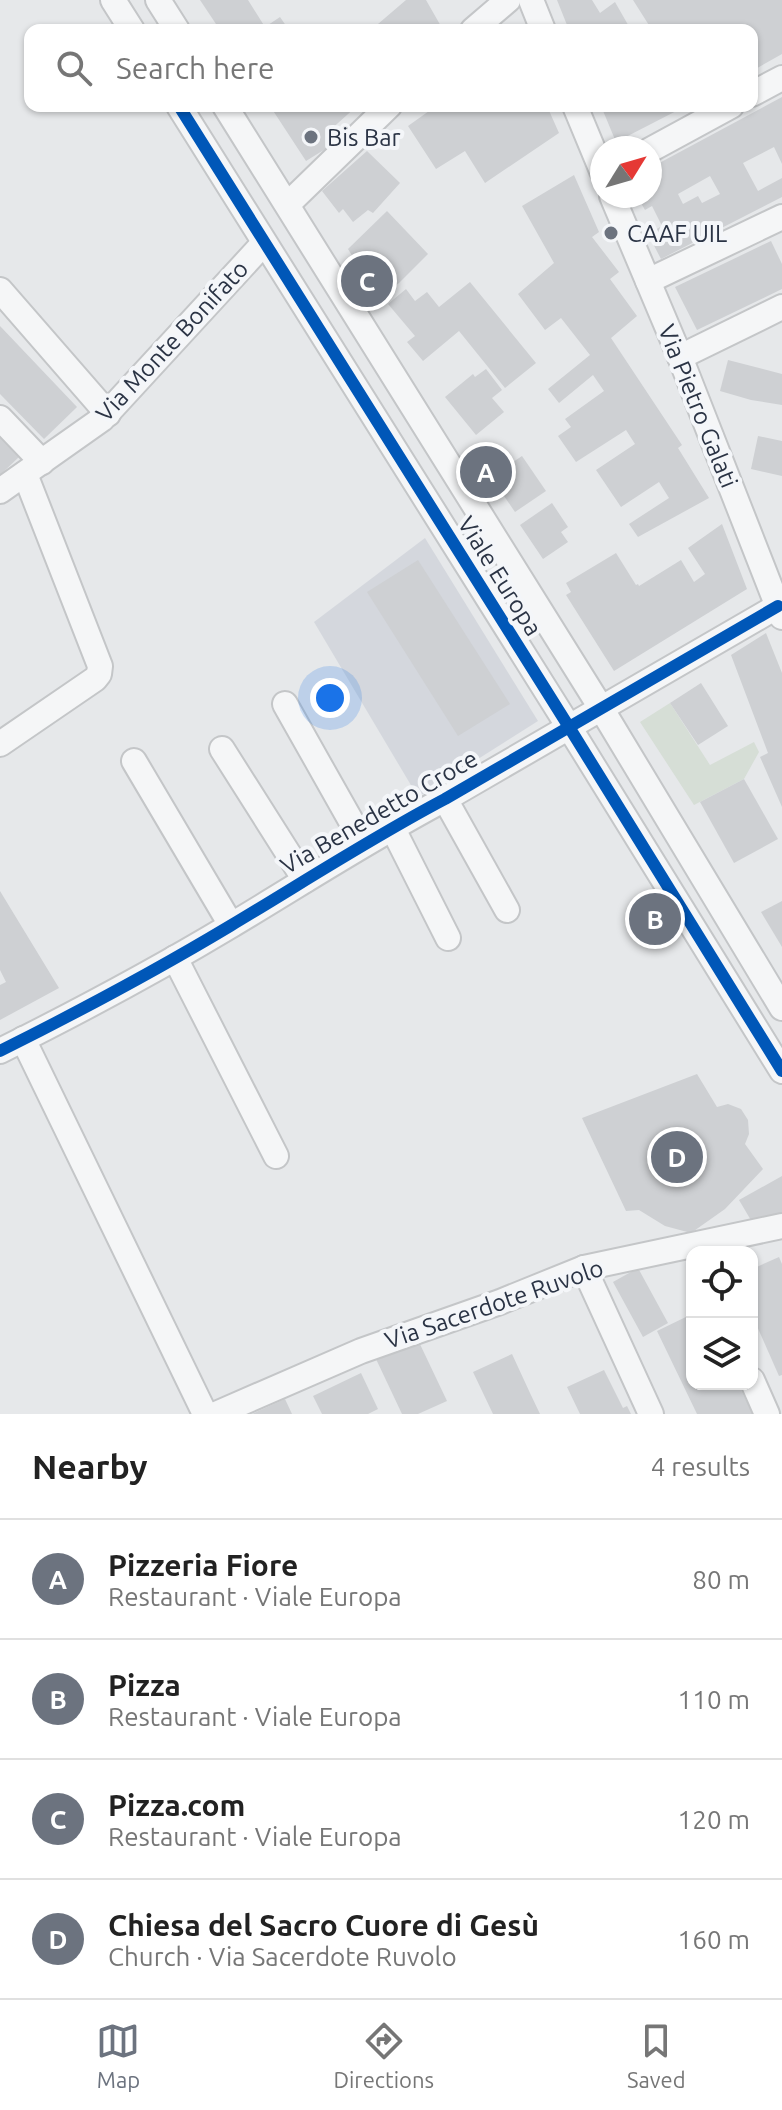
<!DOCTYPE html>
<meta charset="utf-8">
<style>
body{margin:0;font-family:Ubuntu,sans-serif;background:#f2f2f2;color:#222}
.controls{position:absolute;right:24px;bottom:24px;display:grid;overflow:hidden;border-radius:16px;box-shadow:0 2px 6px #0004}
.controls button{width:72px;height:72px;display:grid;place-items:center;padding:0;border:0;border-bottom:2px solid #e0e0e0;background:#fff;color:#222;font:40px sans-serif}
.compass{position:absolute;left:590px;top:136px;width:72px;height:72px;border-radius:50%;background:#fff;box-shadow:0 2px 6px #0004;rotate:53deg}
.you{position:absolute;left:330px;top:698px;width:28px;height:28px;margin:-20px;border:6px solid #fff;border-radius:50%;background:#1a73e8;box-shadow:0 0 0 12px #1a73e833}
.badge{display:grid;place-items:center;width:52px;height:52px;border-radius:50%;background:#6c737f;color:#fff;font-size:26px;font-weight:700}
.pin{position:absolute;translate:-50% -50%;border:4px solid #fff;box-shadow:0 2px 8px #0006}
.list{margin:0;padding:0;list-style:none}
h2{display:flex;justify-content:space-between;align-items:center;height:104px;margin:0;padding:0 32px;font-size:34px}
h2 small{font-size:26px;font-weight:400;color:#767676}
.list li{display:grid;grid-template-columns:52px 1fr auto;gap:24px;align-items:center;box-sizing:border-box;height:120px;padding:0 32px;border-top:2px solid #e0e0e0}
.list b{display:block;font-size:30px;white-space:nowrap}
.list p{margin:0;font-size:26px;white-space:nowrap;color:#767676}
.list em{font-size:26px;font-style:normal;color:#767676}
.icon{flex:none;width:44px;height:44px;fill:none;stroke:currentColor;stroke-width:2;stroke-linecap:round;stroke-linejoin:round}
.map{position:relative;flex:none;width:782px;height:1414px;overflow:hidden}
.search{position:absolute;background:#fff;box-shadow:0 2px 6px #0004;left:24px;right:24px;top:24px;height:88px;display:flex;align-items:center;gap:20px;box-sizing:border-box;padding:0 28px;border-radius:16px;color:#767676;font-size:30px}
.sheet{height:584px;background:#fff}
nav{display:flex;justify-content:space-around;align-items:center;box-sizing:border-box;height:112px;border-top:2px solid #e0e0e0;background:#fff;font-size:22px;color:#767676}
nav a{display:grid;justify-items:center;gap:4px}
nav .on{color:#6c737f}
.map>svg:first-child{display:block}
</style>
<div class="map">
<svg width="782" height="1414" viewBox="0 0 782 1414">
<rect width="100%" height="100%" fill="#e6e8ea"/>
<polygon fill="#d4d7dd" points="425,538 538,721 418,797 314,622"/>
<polygon fill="#d6ded6" points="670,703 710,765 754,742 759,752 744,779 694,805 640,722"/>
<g fill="#ced0d3" fill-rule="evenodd">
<polygon points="200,0 248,0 265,27 280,17 289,30 220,30"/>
<polygon points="406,0 426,0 442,28 441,30 371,30"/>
<polygon points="557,0 592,0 600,13 615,2 631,30 569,30"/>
<polygon points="633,0 782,0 782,54 752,71 752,30 652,30"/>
<path d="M 782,97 L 782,164 L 774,147 L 743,163 L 758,191 L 782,178 L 782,197 L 661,259 L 648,234 L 662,226 L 652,206 L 645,210 L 637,196 L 650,196 L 650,168 ZM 710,176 L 720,194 L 702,203 L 698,196 L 683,204 L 678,194 Z"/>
<polygon points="270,106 357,106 328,132 335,143 306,161"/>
<polygon points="436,106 547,106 559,133 485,183 465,151 436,169 408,126"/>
<polygon points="601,106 686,106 616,142"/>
<polygon points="367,151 400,183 373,213 368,210 353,222 343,209 339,213 322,191"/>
<polygon points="574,175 599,232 592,237 619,272 610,279 637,316 611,338 682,445 678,448 709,498 638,537 629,524 669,498 659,482 621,507 596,470 635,444 626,430 576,462 558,436 571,427 565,419 604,391 593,375 559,403 548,389 590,355 561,318 545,330 518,294 554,263 522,206"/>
<polygon points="387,211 428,254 399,283 378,298 348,249"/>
<polygon points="771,241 782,264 782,289 697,330 675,287"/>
<polygon points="470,282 536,363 505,388 459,331 423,361 407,342 415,336 388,304 406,289 415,301 427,292 439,307"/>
<polygon points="0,326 77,407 44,439 0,394"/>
<polygon points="728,360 782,374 782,405 751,400 720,391"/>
<polygon points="486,369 502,390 492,398 504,412 476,435 445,397 473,374 475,377"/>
<polygon points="758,436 782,441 782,476 751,469"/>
<polygon points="0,437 19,457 0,475"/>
<polygon points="522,456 546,491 515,512 491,477"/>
<polygon points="552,503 568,527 561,532 568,542 543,559 520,525"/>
<polygon points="722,524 747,589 614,671 566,595 571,592 566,583 616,553 636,585 638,584 639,586 681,560 694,582 705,574 688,548"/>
<polygon points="418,560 510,704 458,736 367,592"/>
<polygon points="766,633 782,673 782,807 760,757 768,753 731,655"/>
<polygon points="701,683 728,726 698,745 670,703"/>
<polygon points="744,779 778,839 734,863 700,802"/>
<polygon points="0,891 59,988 0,1020 0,985 6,982 0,970"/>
<polygon points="782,901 782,947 761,912"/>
<polygon points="697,1074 717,1107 728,1104 741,1109 748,1120 749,1134 745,1144 763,1169 725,1209 691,1233 665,1226 639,1210 626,1211 582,1118"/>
<polygon points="782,1176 782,1212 775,1217 752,1222 739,1200"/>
<polygon points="779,1257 782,1264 782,1375 779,1376 752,1315 752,1269"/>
<polygon points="638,1268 668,1323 643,1337 613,1282"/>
<polygon points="692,1314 692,1384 738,1384 753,1414 697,1414 657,1331"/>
<polygon points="418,1340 447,1401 418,1414 402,1414 376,1359"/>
<polygon points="512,1354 530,1393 540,1414 493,1414 473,1372"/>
<polygon points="604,1370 623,1408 627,1406 631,1414 580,1414 567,1387"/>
<polygon points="361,1373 378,1409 368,1414 322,1414 313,1396"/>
<polygon points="285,1399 292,1414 252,1414"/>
</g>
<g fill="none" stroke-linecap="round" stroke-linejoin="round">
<g stroke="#c4c6c8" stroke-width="28">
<g id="minor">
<polyline points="113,0 132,30"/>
<polyline points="158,0 177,30"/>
<polyline points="531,0 543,30"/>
<polyline points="473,30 508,0"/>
<polyline points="752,94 782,78"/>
<polyline points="179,106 569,727 782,1071"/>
<polyline points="225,106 601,708 782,1008"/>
<polyline points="575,106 602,171"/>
<polyline points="650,150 731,106"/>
<polyline points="612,196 680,357 782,617"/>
<polyline points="288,204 389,106"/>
<polyline points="648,281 782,217"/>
<polyline points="0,290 108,414"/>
<polyline points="680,357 782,307"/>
<polyline points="0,418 42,462"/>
<polyline points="0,491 102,419 264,243"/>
<polyline points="285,704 364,844"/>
<polyline points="0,744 95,679 99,674 100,666 25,474"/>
<polyline points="222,749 305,880"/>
<polyline points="134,761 231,925"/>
<polyline points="445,799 507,910"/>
<polyline points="392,827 448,938"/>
<polyline points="175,958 276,1156"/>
<polyline points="23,1039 205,1414"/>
<path d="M 0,1051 C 78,1012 155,971 230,926 C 302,883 371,838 445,799 L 778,606"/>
<polyline points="584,1268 651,1414"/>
<polyline points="752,1380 767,1414"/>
<polyline points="216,1414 361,1351 500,1302 584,1268 782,1226"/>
</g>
</g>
<use href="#minor" stroke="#f5f6f7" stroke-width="24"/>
<g stroke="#f4f6f9" stroke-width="17">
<g id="cycleway">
<polyline points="179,106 569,727 782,1071"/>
<path d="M 0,1051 C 78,1012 155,971 230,926 C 302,883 371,838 445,799 L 778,606"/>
</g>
</g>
<use href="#cycleway" stroke="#0057b8" stroke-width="12"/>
</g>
<g fill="#6c737f" stroke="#f4f6f9" stroke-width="3">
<circle cx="311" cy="137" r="8"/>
<circle cx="611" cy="233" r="8"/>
</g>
<g text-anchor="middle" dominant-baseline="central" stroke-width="8" stroke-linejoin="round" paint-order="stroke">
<g font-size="24" fill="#2b3445" stroke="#f4f6f9" text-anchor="start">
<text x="327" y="137">Bis Bar</text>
<text x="627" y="233">CAAF UIL</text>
</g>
<g font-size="24" fill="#2b3445" stroke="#f4f6f9">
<text transform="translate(172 341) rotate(-47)">Via Monte Bonifato</text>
<text transform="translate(698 406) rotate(68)">Via Pietro Galati</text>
<text transform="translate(500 576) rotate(58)">Viale Europa</text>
<text transform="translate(379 812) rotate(-30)">Via Benedetto Croce</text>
<text transform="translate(494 1304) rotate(-19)">Via Sacerdote Ruvolo</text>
</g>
</g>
</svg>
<div class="controls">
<button><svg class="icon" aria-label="locate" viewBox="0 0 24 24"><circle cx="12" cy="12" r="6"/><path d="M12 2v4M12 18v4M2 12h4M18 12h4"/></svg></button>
<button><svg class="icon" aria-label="layers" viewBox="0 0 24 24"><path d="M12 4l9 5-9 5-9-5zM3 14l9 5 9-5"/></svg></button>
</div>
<svg class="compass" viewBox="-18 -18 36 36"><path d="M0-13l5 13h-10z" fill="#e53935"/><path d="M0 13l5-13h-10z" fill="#767676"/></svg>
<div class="you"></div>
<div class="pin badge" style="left:486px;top:472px">A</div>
<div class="pin badge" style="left:655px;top:919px">B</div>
<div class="pin badge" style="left:367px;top:281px">C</div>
<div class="pin badge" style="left:677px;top:1157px">D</div>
<div class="search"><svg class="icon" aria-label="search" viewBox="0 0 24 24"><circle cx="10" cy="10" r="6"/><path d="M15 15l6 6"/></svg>Search here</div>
</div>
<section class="sheet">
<h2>Nearby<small>4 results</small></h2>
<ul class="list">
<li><span class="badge">A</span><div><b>Pizzeria Fiore</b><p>Restaurant · Viale Europa</p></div><em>80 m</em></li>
<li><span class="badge">B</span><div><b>Pizza</b><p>Restaurant · Viale Europa</p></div><em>110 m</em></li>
<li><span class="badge">C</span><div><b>Pizza.com</b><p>Restaurant · Viale Europa</p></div><em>120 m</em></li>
<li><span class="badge">D</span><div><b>Chiesa del Sacro Cuore di Gesù</b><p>Church · Via Sacerdote Ruvolo</p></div><em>160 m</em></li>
</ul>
</section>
<nav>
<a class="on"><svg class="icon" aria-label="map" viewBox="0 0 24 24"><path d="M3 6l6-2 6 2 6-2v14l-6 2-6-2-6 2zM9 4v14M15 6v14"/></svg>Map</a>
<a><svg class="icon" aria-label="directions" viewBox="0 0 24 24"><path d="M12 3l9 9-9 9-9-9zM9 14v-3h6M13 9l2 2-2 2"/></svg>Directions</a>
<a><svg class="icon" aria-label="saved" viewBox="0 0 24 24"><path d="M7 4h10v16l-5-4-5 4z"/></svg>Saved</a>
</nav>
